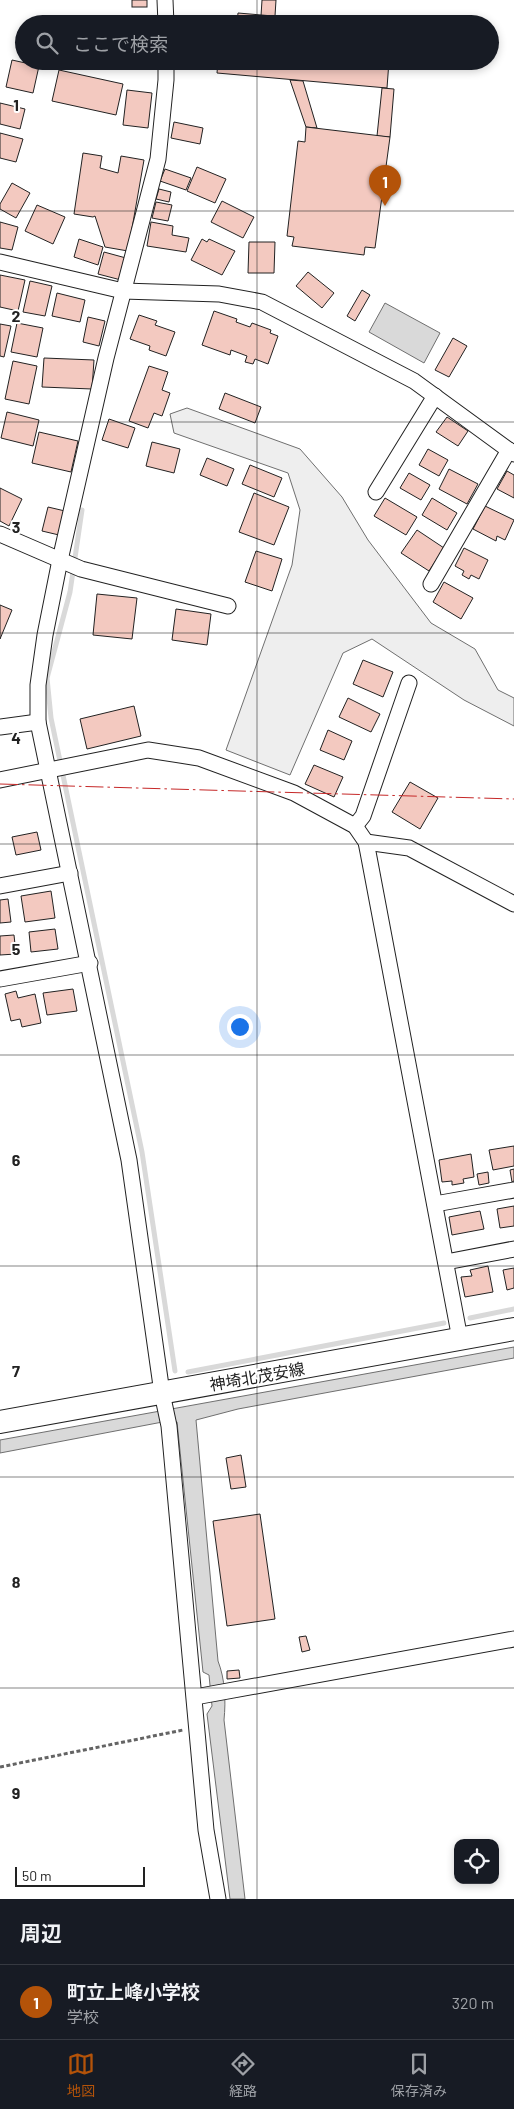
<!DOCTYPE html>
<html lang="ja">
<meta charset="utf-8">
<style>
body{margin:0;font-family:Barlow,"Noto Sans JP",sans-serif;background:#242831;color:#f1f3f6}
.controls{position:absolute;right:15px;bottom:15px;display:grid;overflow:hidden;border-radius:10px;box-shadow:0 2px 8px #0003}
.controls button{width:45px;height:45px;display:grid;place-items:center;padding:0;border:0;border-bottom:1px solid #363941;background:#171b24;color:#f1f3f6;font:25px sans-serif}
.scale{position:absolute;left:15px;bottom:12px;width:130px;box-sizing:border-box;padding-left:5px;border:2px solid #222;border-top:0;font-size:14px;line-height:18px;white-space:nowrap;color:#222;-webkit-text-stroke:4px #fff;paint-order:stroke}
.you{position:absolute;left:239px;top:1026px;width:18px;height:18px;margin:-12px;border:4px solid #fff;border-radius:50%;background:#1a73e8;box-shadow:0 0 0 8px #1a73e833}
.badge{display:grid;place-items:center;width:32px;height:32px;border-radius:50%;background:#b45309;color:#fff;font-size:16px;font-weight:700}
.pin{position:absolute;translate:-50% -41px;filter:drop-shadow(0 1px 2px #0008)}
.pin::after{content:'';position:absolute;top:26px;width:18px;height:15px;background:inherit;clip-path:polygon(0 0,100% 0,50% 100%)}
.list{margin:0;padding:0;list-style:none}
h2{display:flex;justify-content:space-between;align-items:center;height:65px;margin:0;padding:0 20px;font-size:21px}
h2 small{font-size:16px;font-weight:400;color:#9ea1a6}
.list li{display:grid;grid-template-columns:32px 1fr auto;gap:15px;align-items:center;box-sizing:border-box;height:75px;padding:0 20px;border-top:1px solid #363941}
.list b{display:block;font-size:19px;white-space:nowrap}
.list p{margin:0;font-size:16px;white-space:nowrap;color:#9ea1a6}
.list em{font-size:16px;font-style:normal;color:#9ea1a6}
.icon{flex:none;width:28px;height:28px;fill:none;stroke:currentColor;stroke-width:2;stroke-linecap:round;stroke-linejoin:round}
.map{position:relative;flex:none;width:514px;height:1899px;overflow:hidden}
.search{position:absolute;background:#171b24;box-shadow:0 2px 8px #0003;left:15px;right:15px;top:15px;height:55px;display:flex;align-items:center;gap:12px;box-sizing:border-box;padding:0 18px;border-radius:28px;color:#9ea1a6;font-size:19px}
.sheet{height:140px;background:#171b24}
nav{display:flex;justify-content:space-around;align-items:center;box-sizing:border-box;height:70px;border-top:1px solid #363941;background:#171b24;font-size:14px;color:#9ea1a6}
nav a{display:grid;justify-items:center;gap:2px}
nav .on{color:#b45309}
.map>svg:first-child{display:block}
</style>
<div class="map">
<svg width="514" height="1899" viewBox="0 0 514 1899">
<rect width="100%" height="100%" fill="#fff"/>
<polygon fill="#eee" stroke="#6f6f6f" points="187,408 300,449 342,497 368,540 431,623 475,649 498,690 514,698 514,726 464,700 372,639 343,653 290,775 226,750 292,565 300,510 288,473 174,433 170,414"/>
<g fill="#d9d9d9" stroke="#6f6f6f">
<polygon points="385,303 440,333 424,363 369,332"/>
<path d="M 514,1347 L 514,1358 L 238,1409 L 196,1420 L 218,1661 C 225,1679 226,1700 224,1720 L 245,1899 L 230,1899 L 207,1714 L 212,1706 L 209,1675 L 203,1672 L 177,1422 L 173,1420 L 0,1453 L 0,1440 Z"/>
</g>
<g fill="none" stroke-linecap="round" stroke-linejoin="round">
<g stroke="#d9d9d9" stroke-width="5">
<polyline points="82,510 70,592 47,678 51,718 142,1152 175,1371"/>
<polyline points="470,1318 514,1309"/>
<polyline points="188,1372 444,1323"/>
</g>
</g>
<g fill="#f3c9c0" stroke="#222">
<rect x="132" y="0" width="15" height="7"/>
<polygon points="262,0 276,0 275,16 261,16"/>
<polygon points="238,13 296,18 296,24 237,24"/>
<polygon points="12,60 39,66 33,93 6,87"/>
<polygon points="218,61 389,61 387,88 217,73"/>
<polygon points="59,70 123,84 116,115 52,101"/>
<polygon points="290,80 303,81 317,128 306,127"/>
<polygon points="382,88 394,89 390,137 377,136"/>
<polygon points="127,90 152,93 148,128 123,125"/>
<polygon points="0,103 25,109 20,129 0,124"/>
<polygon points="174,122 203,128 200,144 171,138"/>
<polygon points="306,127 390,137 375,248 365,247 364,255 292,246 294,237 287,236 298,141 305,142"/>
<polygon points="0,133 23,139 16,162 0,158"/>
<polygon points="83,153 102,156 100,168 118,173 121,156 144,160 128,251 105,247 95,216 93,217 74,214"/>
<polygon points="197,167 226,179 215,203 187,191"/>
<polygon points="165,169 191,178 186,190 160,181"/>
<polygon points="12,183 30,193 16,218 0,209 0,204"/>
<polygon points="159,189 171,192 169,202 156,199"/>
<polygon points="222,201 254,217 243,238 211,222"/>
<polygon points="156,202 172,205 168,221 152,218"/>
<polygon points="37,205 65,217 53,244 25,231"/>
<polygon points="0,222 18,227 12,250 0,248"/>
<polygon points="151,222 173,226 172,235 189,238 186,252 147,246"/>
<polygon points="79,239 103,247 98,265 74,257"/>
<polygon points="202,239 207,242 209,239 235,251 222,275 191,260"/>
<polygon points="249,242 275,242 274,273 248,273"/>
<polygon points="104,252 126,258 121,280 98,274"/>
<polygon points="308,272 334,293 322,308 296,286"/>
<polygon points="0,275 25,280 18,311 0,307"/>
<polygon points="30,281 52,286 45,316 23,312"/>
<polygon points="362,290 370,295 355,321 347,316"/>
<polygon points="57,293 85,300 80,322 52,316"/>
<polygon points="214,311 237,319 236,322 250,327 252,323 271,330 270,333 278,336 268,364 255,359 253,364 245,362 247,356 231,350 230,355 202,345"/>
<polygon points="139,315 157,321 155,325 175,332 166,356 149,350 150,346 130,339"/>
<polygon points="88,317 105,321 99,346 83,342"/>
<polygon points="17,323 43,328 37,357 11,352"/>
<polygon points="0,324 11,326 4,357 0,356"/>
<polygon points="453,338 467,346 449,377 435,370"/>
<polygon points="44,358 94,360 92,389 42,387"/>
<polygon points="13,361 37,366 29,404 5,399"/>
<polygon points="149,366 168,372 162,390 170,393 162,416 154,413 148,428 129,421"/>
<polygon points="225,393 261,407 255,423 219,409"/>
<polygon points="7,412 39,420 33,446 1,438"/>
<polygon points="447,417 468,431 458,446 436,432"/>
<polygon points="109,419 135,428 128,448 102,440"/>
<polygon points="39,432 78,441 71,472 32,463"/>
<polygon points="152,442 180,449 174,473 146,466"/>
<polygon points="428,449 448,460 439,476 419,465"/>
<polygon points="207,458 234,469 227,486 200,475"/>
<polygon points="250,465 282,478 274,497 242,484"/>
<polygon points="449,469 478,484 467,504 439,489"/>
<polygon points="507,471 514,475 514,498 497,489"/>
<polygon points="409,473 430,485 421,500 400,488"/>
<polygon points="0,488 22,499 9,526 0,521"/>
<polygon points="254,493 289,507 274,545 239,532"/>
<polygon points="385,498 417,517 406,535 374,516"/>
<polygon points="432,498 457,513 447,530 422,515"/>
<polygon points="485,506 514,520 505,540 497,536 496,541 473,529"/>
<polygon points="48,507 65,511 59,535 42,531"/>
<polygon points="417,530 444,548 429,571 401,553"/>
<polygon points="464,548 488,560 479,579 471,575 469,579 462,575 464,571 455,566"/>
<polygon points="256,551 282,559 272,591 245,582"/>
<polygon points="444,582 473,598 461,619 433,602"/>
<polygon points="97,594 137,598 132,639 93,635"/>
<polygon points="0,605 12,610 0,639"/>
<polygon points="176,609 211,614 207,645 172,640"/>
<polygon points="363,660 393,672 383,697 353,684"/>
<polygon points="348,698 380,714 371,732 339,717"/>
<polygon points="134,706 141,736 87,749 80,719"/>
<polygon points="328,730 352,741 344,760 320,750"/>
<polygon points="314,765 343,777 334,797 305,784"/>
<polygon points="410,782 438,798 420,829 392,812"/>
<polygon points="37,832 41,850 16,855 12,837"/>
<polygon points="51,891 55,918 25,922 21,896"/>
<polygon points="8,899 11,922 0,923 0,900"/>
<polygon points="55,929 58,949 31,952 29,932"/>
<polygon points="14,935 16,954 0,955 0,936"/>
<polygon points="73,989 77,1011 47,1015 43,993"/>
<polygon points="16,991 18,998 35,994 41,1023 22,1027 20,1019 11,1021 5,994"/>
<polygon points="514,1146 514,1166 493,1170 489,1150"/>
<polygon points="471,1154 474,1177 463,1179 464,1183 452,1185 452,1181 442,1182 439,1160"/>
<polygon points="514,1169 514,1181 512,1182 510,1170"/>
<polygon points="488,1172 489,1183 479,1185 477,1174"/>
<polygon points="514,1206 514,1226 500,1228 497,1209"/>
<polygon points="480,1211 484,1229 452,1235 449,1217"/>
<polygon points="488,1266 493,1292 465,1297 461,1277 472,1276 470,1270"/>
<polygon points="514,1268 514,1288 507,1290 503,1270"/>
<polygon points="241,1455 246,1487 231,1489 226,1458"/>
<polygon points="260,1514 275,1619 227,1626 213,1521"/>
<polygon points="306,1636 310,1650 302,1652 299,1637"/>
<polygon points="239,1670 240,1678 227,1679 227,1671"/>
</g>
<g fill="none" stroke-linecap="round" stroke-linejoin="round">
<g stroke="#222" stroke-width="17">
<g id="minor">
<polyline points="165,0 166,24"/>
<polyline points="166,61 166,80 158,159 106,358 60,560 45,635 38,685 38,722 129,1160 162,1393 169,1426 206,1830 218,1899"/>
<polyline points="0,262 123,291 219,294 262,302 414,381 514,454"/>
<polyline points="376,492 435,396"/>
<polyline points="0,534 81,569 228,606"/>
<polyline points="431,584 509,450"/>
<polyline points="0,727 38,722"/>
<polyline points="0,780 148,750 199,758 294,793 355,826 366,842 368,852 460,1339"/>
<polyline points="355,826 363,816 409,683"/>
<polyline points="366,842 409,848 514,904"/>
<polyline points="0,886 70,873"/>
<polyline points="0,979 90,963"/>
<polyline points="435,1204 514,1190"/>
<polyline points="446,1262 514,1249"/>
<polyline points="195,1697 514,1639"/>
</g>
</g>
<g stroke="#222" stroke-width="24">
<polyline id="secondary" points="0,1422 514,1329"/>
</g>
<polyline stroke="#646464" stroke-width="3" stroke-dasharray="4 2.5" stroke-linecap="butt" points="0,1767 183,1730"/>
<use href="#minor" stroke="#fff" stroke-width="15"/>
<use href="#secondary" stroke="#fff" stroke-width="22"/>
<polyline stroke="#c62828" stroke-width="1" stroke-dasharray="18 4 2.5 4" stroke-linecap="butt" points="0,784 514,799"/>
</g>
<path fill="none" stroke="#222" stroke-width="1" stroke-opacity="0.55" d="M 257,0 L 257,24M 257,61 L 257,1899M 0,211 L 514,211M 0,422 L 514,422M 0,633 L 514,633M 0,844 L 514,844M 0,1055 L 514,1055M 0,1266 L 514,1266M 0,1477 L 514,1477M 0,1688 L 514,1688"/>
<g text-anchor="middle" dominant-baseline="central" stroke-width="4" stroke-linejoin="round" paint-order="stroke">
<g font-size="16" fill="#222" stroke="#fff">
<text transform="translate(257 1376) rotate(-10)">神埼北茂安線</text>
</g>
</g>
<g font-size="16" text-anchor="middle" font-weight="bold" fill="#222" stroke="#fff" stroke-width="4" stroke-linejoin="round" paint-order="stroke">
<text x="16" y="111">1</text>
<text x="16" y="322">2</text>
<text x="16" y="533">3</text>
<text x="16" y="744">4</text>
<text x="16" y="955">5</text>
<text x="16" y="1166">6</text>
<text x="16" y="1377">7</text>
<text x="16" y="1588">8</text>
<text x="16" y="1799">9</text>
</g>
</svg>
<div class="controls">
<button><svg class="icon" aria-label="locate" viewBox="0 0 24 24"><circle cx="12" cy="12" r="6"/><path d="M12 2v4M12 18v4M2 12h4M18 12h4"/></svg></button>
</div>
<div class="scale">50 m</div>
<div class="you"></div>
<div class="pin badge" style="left:385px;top:206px">1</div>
<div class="search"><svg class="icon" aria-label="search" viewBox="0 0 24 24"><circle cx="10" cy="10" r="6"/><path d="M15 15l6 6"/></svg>ここで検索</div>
</div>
<section class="sheet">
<h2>周辺<small></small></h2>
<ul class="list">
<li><span class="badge">1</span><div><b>町立上峰小学校</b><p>学校</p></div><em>320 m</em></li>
</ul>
</section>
<nav>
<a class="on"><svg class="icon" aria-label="map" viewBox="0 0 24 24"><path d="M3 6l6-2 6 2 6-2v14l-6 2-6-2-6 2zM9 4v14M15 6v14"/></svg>地図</a>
<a><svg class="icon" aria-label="directions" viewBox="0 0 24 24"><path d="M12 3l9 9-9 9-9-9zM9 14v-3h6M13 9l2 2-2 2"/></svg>経路</a>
<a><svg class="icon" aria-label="saved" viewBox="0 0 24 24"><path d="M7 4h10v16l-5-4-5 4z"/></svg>保存済み</a>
</nav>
